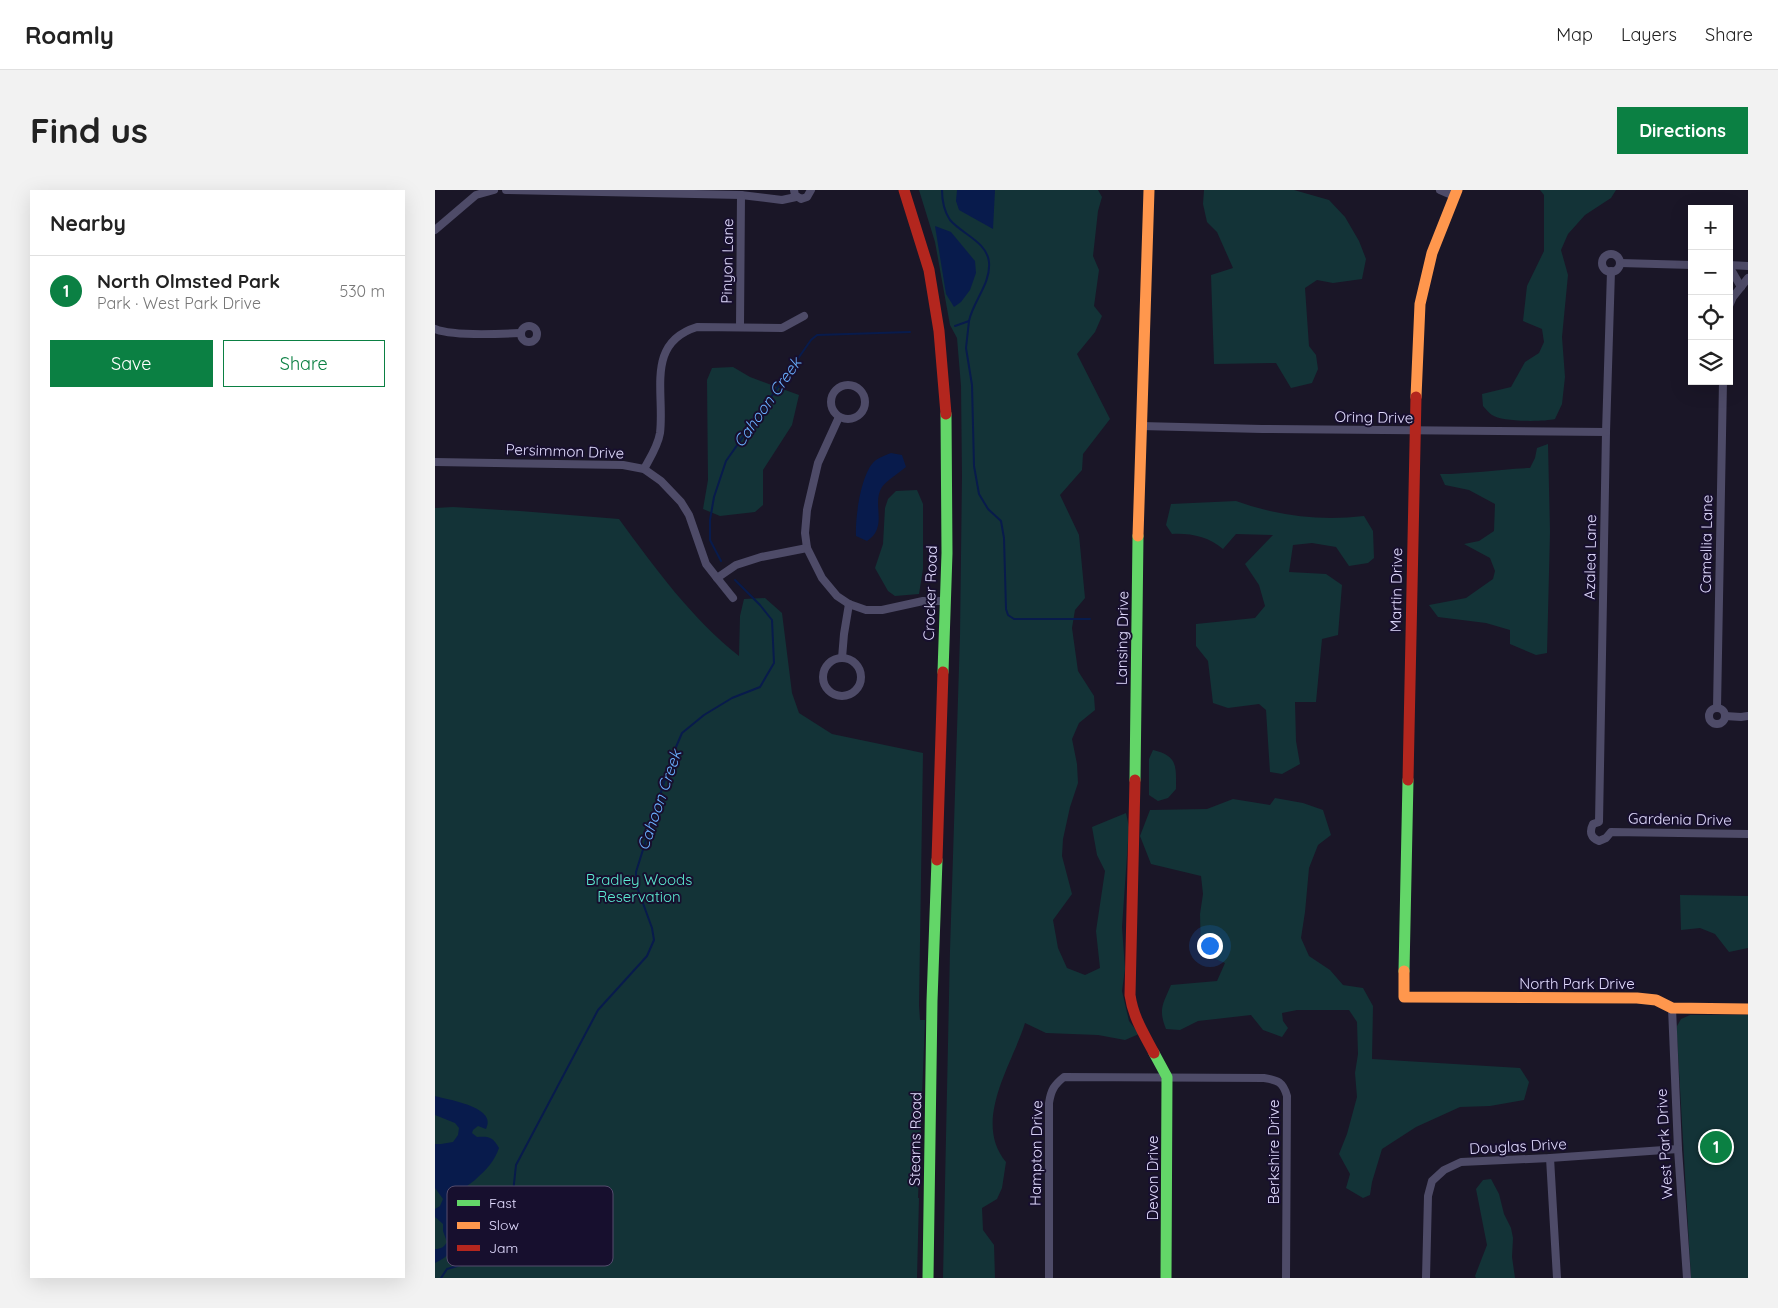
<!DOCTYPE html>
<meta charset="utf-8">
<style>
body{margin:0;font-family:Quicksand,sans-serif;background:#f2f2f2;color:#222}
.controls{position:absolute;right:15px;top:15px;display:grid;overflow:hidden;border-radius:0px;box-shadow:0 5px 20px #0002}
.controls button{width:45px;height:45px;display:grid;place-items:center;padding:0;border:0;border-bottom:1px solid #e0e0e0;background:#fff;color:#222;font:25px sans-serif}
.you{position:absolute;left:774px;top:755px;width:18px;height:18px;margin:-12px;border:4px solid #fff;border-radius:50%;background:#1a73e8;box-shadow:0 0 0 8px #1a73e833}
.badge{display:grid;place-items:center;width:32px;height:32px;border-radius:50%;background:#0b8043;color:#fff;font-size:16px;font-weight:700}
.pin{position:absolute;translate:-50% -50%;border:2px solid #fff;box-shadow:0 1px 5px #0006}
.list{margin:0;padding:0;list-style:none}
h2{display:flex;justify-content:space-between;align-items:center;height:65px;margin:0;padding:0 20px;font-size:21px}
h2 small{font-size:16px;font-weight:400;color:#767676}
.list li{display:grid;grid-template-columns:32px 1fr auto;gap:15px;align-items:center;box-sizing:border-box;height:70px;padding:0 20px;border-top:1px solid #e0e0e0}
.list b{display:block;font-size:19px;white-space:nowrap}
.list p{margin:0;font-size:16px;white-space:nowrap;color:#767676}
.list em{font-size:16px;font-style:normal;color:#767676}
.actions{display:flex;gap:10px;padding:15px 20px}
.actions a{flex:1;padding:11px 0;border:1px solid #0b8043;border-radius:0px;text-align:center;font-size:18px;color:#0b8043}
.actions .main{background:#0b8043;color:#fff}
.icon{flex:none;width:28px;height:28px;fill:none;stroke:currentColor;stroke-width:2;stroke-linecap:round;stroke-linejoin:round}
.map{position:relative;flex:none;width:1313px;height:1088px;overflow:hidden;border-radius:0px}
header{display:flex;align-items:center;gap:30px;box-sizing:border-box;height:70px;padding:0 25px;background:#fff;border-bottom:1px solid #e0e0e0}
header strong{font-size:24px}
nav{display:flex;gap:28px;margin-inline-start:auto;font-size:18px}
.intro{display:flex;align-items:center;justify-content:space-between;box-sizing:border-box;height:120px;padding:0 30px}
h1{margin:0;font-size:35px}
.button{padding:12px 22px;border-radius:0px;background:#0b8043;color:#fff;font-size:18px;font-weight:700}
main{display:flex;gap:30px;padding:0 30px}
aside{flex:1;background:#fff;border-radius:0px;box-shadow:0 5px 20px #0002}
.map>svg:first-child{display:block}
</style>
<header>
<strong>Roamly</strong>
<nav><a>Map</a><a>Layers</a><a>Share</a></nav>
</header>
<div class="intro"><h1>Find us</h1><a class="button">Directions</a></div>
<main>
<aside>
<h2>Nearby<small></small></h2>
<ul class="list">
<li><span class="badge">1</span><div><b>North Olmsted Park</b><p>Park · West Park Drive</p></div><em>530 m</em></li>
</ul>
<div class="actions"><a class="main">Save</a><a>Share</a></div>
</aside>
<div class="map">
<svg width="1313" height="1088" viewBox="0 0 1313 1088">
<rect width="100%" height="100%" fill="#1a1627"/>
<g fill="#133337">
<path d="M 484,0 L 663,0 L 667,7 L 663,21 L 658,66 L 664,80 L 659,116 L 667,126 L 660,142 L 642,164 L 675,229 L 648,264 L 647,280 L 625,305 L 644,345 L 650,408 L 640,420 L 637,438 L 643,481 L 659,506 L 660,520 L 644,533 L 637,549 L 642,574 L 643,593 L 635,617 L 628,649 L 627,666 L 637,704 L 618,730 L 623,758 L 632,778 L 650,785 L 665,778 L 661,741 L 670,681 L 662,665 L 657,637 L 691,623 L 694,637 L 687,737 L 690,779 L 687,801 L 694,831 L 704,844 L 690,850 L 663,845 L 611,843 L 590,833 C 577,875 537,931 571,972 L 567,998 L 562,1009 L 547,1018 L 548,1040 L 559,1055 L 560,1088 L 508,1088 L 515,760 L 525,446 L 527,286 L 526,196 L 522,148 L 515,135 L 500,52 Z"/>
<polygon points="769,0 859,0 894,10 910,27 924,51 931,69 927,89 898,93 882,90 870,98 874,156 881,165 883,179 877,193 856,198 841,173 779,174 776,85 798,78 782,42 772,32 768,14"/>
<path d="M 1105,0 L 1181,0 L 1176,8 L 1150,25 L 1133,44 L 1126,60 L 1133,85 L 1127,147 L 1130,187 L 1127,214 L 1120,229 C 1108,232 1067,232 1057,225 C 1054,223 1051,219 1048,216 L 1047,204 L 1076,197 L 1090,172 L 1104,163 L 1109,152 L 1107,139 L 1088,131 L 1092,96 L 1109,61 L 1109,5 Z"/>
<polygon points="298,177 315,187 364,205 357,235 328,280 328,315 320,322 285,326 268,319 273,290 272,190 277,178"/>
<path d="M 1113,254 L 1115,342 L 1112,463 L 1101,465 L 1075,454 L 1075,440 L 1051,433 L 1003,427 L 994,415 L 1031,408 L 1058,389 L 1060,381 L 1055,368 L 1029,354 L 1044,351 L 1059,341 L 1060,314 L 1034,300 L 1010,295 L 1005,284 C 1035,284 1065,279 1095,278 L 1100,268 L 1102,258 Z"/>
<polygon points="482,300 488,314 488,379 484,404 460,406 453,401 440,378 448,354 450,318 453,309 461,301"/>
<path d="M 801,311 C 843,326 885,331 929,326 L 938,341 L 939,368 L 933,373 L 914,376 L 901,357 L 877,353 L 858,355 L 854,382 L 891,384 L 907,395 L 903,445 L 887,449 L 881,512 L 860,512 L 861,551 L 865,574 L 847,584 L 835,582 L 831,520 L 824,514 L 793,518 L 778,513 L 773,471 L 761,456 L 761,434 L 820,428 L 830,416 L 824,395 L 810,374 L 838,345 L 801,344 L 788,359 C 774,347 756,343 737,344 L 731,335 L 736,314 Z"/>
<path d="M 18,317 L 85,321 L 184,329 C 220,378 256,428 304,466 L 305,426 L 309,409 L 330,408 L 347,423 L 357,503 L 364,523 L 397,544 L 488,563 L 484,815 L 485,830 L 490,830 L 483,1008 L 484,1008 L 482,1088 L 0,1088 L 0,318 Z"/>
<path d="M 718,560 C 743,566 741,576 741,599 L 733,608 L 723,611 L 714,605 L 714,569 Z"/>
<path d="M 840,608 L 868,613 L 888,620 L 896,645 L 883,655 L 874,678 L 870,722 L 866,748 L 874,766 L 895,780 L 908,795 L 928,798 L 938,816 L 937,869 L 1085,878 L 1094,892 L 1089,910 L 1055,916 L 1025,917 L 981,937 L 947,959 L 937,992 L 935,1005 L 928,1008 L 911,998 L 915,984 L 904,964 L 912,944 L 922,907 L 920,883 L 923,864 L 922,832 L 914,820 L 862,820 L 847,823 L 848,831 L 853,838 L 847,847 L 828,840 L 816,825 L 763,831 L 745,840 L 731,839 C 723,819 728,814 736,795 L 782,791 L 790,773 L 766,763 L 765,724 L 768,704 L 766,686 L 716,674 L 705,646 L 715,620 L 772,619 L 798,609 L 835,615 Z"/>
<polygon points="1245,705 1313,706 1313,758 1294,762 1280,744 1265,738 1246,740"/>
<polygon points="1255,825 1313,825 1313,1088 1256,1088 1242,846 1242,836 1246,829"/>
<polygon points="1056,989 1064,1004 1069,1024 1076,1038 1078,1048 1077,1067 1080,1088 1041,1088 1040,1086 1052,1055 1041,999 1048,990"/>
</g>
<g fill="#081b4c">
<polygon points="522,0 560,0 558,39 524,20 521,11"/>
<polygon points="500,36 516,42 540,71 541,83 535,100 526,112 519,117 511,104"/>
<path d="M 456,263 L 467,265 L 471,277 C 465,282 450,292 447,297 C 436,314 454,337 432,351 L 421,346 C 420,328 426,281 441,270 C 445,267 451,265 456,263 Z"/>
<path d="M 0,906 C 14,910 63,917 51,939 L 43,936 L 38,940 L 37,943 L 42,947 C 54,946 58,947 64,958 C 59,972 52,979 41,989 C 38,992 32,995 30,999 C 28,1003 26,1009 24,1014 C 14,1039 34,1057 0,1073 L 0,1059 C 6,1059 9,1057 12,1052 L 8,1041 L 8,1034 L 0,1027 L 0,1019 L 5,1016 L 8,1009 L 0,998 L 0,954 L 6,954 L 18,952 L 23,945 L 24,938 L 20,933 L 0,925 Z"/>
</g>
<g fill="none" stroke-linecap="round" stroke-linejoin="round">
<g stroke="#081b4c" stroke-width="2">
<path d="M 507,0 C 507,10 509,21 515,30 C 527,44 552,52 554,72 C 556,94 538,111 534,131 L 520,136"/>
<polyline points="534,131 531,158 537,195 539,276 544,304 553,319 566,331 569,348 571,419 573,425 579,429 655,429"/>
<polyline points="286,371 275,350 275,330 279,307 291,271 376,150 382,145 475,142"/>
<polyline points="6,1088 12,1079 29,1074 44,1056 52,1036 72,1022 78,1003 81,975 163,820 212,766 219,750 217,738 201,694 201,682 238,564 247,543 269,525 297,508 325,497 339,473 337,430 325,415 300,390"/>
</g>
<g stroke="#4e4b68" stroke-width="8">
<polyline points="71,0 306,5 347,10 361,7"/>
<polyline points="359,0 360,5 366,9 372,7 376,0"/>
<polyline points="1005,0 1019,6"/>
<polyline points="0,40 41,5 59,0"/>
<circle cx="1176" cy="73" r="9"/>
<polyline points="1185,73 1257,75"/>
<polyline points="1294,75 1313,76"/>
<polyline points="1294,76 1306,97"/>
<path d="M 1176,81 L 1171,242 L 1164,632 L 1158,634 C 1154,642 1156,648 1164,651 L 1171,648 L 1176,642 L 1313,644"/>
<polyline points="1294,116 1298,107 1313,88"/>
<circle cx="94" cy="144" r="8"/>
<polyline points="305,136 306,5"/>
<path d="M 0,139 C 16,146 66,144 85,143"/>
<circle cx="413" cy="212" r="17"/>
<polyline points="404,227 383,273 372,320 370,343 372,358 387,388 402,406 414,414 431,420 447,420 488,411 510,411"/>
<polyline points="706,236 827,239 1171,242"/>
<polyline points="0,272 188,275 209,279 226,291 246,312 254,325 271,374 282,388 301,375 326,367 372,358"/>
<path d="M 209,279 C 215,268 223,256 225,243 C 230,203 210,153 262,137 L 347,138 L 369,126"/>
<polyline points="282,388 298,408"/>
<circle cx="407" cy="487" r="19"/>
<polyline points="407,468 409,444 414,414"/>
<circle cx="1282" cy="526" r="8"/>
<polyline points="1282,518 1288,191"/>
<polyline points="1290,526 1306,527 1313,526"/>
<polyline points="1237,818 1243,959 1252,1088"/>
<polyline points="1115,968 1122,1088"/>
<path d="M 614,1088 L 614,913 C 616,900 619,895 629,887 L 829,888 C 843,890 848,892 852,906 L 851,1088"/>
<polyline points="991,1088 993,1006 997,991 1009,980 1026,972 1115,968 1243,959"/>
</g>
<g stroke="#63d668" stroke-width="11">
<polyline points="508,482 512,363 511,224"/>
<polyline points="700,590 703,346"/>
<polyline points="969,781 973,590"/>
<polyline points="719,863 732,887 731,1088"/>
<polyline points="493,1088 497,811 502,670"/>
</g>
<g stroke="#ff974d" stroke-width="11">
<polyline points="981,207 985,114 997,63 1022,0"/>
<polyline points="703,346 714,0"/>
<polyline points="969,781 969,807 1202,808 1221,810 1237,818 1313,819"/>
</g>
<g stroke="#b3261e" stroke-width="11">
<polyline points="469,0 494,80 504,141 511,224"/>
<path d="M 700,590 L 695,805 C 698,827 709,844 719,863"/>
<polyline points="973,590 981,207"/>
<polyline points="502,670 508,482"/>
</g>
</g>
<g text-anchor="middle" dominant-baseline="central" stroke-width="4" stroke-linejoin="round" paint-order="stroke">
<g font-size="15" fill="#e2dcff" stroke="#170f2e">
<text transform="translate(292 71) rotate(-89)">Pinyon Lane</text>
<text transform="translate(939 227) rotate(1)">Oring Drive</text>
<text transform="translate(130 261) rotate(2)">Persimmon Drive</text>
<text transform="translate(1271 354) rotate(-89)">Camellia Lane</text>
<text transform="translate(1155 367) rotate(-89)">Azalea Lane</text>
<text transform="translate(961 400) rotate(-89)">Martin Drive</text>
<text transform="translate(495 403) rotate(-88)">Crocker Road</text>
<text transform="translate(687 448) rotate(-89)">Lansing Drive</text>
<text transform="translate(1245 629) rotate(1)">Gardenia Drive</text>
<text x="1142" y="793">North Park Drive</text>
<text transform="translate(480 949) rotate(-89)">Stearns Road</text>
<text transform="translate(1229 954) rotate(-93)">West Park Drive</text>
<text transform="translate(1083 956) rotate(-3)">Douglas Drive</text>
<text transform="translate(838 962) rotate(-90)">Berkshire Drive</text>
<text transform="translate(601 963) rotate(-89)">Hampton Drive</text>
<text transform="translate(717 988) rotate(-90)">Devon Drive</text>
</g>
<g font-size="15" fill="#5cebd1" stroke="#170f2e">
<text x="204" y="689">Bradley Woods<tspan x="204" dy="17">Reservation</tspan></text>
</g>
<g font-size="16" font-style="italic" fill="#6ab0ff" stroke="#170f2e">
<text transform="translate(332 212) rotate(-55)">Cahoon Creek</text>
<text transform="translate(224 610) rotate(-71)">Cahoon Creek</text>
</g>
</g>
<rect x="12" y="996" width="166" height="80" rx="8" fill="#170f2e" stroke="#544c6d" stroke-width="1"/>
<rect x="22" y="1010" width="23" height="6" fill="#63d668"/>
<rect x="22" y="1032" width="23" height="7" fill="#ff974d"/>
<rect x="22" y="1055" width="23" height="6" fill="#b3261e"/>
<g font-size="14" fill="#e2dcff">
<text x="54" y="1018">Fast</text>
<text x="54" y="1040">Slow</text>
<text x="54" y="1063">Jam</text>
</g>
</svg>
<div class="controls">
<button>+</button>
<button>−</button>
<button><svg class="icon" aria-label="locate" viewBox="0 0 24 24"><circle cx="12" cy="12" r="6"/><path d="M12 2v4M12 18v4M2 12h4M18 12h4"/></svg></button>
<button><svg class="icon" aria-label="layers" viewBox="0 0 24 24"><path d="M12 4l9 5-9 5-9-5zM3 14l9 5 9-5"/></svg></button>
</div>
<div class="you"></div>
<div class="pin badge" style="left:1281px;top:957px">1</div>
</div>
</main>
